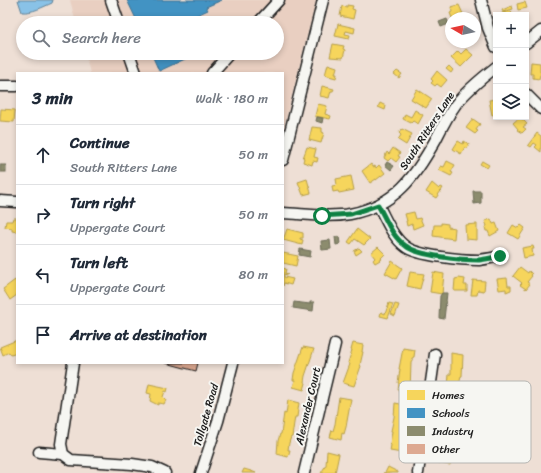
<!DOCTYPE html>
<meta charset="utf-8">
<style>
body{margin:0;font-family:Sriracha,sans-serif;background:#f2f2f3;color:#1f2937}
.controls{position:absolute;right:12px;top:12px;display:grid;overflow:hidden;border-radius:0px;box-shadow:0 2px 6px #0003}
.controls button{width:36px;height:36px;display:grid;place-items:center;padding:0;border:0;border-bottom:1px solid #e0e1e3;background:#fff;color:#1f2937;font:20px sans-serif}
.compass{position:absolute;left:445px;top:12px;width:36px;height:36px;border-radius:50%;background:#fff;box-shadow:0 2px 6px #0003;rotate:279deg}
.stop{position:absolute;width:12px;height:12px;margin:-9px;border:3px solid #0b8043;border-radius:50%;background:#fff}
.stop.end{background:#0b8043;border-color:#fff;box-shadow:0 1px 4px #0008}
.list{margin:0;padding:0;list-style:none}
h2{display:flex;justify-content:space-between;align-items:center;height:52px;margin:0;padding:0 16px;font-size:17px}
h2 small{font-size:13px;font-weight:400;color:#747a83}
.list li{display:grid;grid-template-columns:26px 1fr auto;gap:12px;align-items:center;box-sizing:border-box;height:60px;padding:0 16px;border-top:1px solid #e0e1e3}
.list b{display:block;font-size:15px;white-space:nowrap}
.list p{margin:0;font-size:13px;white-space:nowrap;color:#747a83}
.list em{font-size:13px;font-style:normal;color:#747a83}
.icon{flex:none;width:22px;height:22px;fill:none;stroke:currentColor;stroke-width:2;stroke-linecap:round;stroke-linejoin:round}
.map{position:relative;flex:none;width:541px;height:473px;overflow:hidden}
.search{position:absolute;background:#fff;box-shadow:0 2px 6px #0003;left:16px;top:16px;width:268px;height:44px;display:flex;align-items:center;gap:10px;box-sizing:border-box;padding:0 14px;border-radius:22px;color:#747a83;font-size:15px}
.panel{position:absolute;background:#fff;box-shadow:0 2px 6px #0003;left:16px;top:72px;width:268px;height:292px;border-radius:0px}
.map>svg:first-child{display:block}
</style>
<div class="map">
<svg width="541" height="473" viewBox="0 0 541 473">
<rect width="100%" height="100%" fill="#eedfd5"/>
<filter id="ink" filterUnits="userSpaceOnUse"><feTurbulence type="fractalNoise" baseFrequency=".025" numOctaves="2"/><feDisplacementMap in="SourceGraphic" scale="8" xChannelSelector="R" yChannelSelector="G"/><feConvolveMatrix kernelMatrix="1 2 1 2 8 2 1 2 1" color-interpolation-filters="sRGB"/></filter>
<g filter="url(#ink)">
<polygon fill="#e9cfc1" points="70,0 316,0 283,130 283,73 90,73 85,53 277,53 277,23 76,23"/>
<path fill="#89c2e7" stroke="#5d8096" d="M 18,0 L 53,0 L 52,3 C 43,7 32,13 22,12 Z"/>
<g fill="#f6d55c" stroke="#b59e49">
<polygon points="525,2 527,8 518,10 517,4"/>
<polygon points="347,5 353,6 352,9 355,10 353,19 340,16 342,6 347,7"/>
<polygon points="459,5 463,14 457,15 457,17 452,18 450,13 452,12 451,7"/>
<polygon points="512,6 513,9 503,12 502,10"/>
<polygon points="511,11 512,15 502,15 502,13"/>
<polygon points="44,19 45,22 47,21 48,23 35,23 34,21"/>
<polygon points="338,24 355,28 354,33 346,31 345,34 350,35 349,39 335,36"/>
<polygon points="333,44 344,46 343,49 345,50 343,58 330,57"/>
<polygon points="466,49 473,55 461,67 451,58 458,51 461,54"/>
<polygon points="45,53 58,53 46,57"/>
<polygon points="531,62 540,63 540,72 541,72 541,75 540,75 539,79 533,78 533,74 530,74"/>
<polygon points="328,64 337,67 335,74 337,74 336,78 325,75"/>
<polygon points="449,66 453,70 451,73 446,69"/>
<polygon points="397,71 402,74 399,78 394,74"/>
<polygon points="437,71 447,80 441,87 437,84 435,86 431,83 433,81 431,79"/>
<polygon points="322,86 334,89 333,91 331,91 329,98 320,96"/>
<polygon points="417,89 432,99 426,108 411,99"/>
<polygon points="496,99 496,109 495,109 496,114 492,115 489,100"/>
<polygon points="380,103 386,106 385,110 378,107"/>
<polygon points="318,104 327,106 325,114 331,116 330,119 315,116"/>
<polygon points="1,109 15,110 14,122 0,121"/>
<polygon points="415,110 423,115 418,124 413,121 411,123 403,119 405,114 411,117"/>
<polygon points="520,117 527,124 523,127 526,129 522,133 517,130 518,129 513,123"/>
<polygon points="473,119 480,124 476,130 478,131 475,134 466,128"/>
<polygon points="312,127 322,128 322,132 324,133 321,143 309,140"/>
<polygon points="402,129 412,134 406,145 398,140 401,135 399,133"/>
<polygon points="537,133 541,136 541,152 535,147 537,145 534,143 531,147 528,145"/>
<polygon points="458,141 463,144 464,141 469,144 467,149 465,147 461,154 453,149"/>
<polygon points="307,147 316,149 314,157 318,158 317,162 313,161 312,165 303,162 304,158 303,158"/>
<polygon points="393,148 400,153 398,156 400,157 396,162 391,158 388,161 384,158 387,152 389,154"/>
<polygon points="447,161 455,165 451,172 453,173 451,176 439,170 441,166 444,167"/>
<polygon points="482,161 489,165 487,168 480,164"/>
<polygon points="371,164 373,167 375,166 376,168 379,165 385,173 376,180 376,179 370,183 362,171"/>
<polygon points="351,176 354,190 339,193 338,191 333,192 332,186 337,185 336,179"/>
<polygon points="307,179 311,193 303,195 298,182"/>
<polygon points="432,183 439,189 441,187 443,188 436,198 426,192"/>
<polygon points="414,212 416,219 420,218 423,225 413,229 412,224 407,226 406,221 407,221 405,214"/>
<polygon points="13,218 17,218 17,232 12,231 12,228 5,227 6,221 12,221"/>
<polygon points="491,219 493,224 496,223 499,231 490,236 488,231 486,231 485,227 487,226 485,221"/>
<polygon points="441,223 448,224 448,227 455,228 454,239 433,236 434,225 441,225"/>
<polygon points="477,224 477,240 466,239 465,225"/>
<polygon points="513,225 518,228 521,225 525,228 518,239 508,233"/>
<polygon points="287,229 303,233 303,238 300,238 300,239 303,240 302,245 283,240"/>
<polygon points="357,229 370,239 364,245 355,239 351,244 348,242"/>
<polygon points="533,246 534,249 532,249 533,256 524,258 522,248"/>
<polygon points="378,247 385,254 381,258 382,259 375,263 373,260 375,258 371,253"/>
<polygon points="359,248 362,251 356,255 354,251"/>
<polygon points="283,253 298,256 296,266 283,263"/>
<polygon points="392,261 402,268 396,279 385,273"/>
<polygon points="520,267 528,273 529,271 532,274 531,275 532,276 527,282 530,284 526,289 520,285 522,283 513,276"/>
<polygon points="283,268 286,269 285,273 288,274 287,275 284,274 284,277 293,279 291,285 284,283 283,286"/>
<polygon points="410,272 424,274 420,289 407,286"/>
<polygon points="433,272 444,274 442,294 430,292"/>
<polygon points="459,278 465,279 464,285 467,285 467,291 454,291 455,279"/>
<polygon points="507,278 508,286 511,286 511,290 506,292 506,289 499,290 497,279"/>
<polygon points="15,280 17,284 17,295 10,300 3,289"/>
<polygon points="473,280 485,281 484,291 478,290 477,295 471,295"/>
<polygon points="389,303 393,304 388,318 380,316 381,312 385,314"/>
<polygon points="395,304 399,305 395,316 391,314"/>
<polygon points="17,340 17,353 11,355 9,352 3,355 0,347"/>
<polygon points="353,343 363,345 362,352 363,352 360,365 361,366 354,386 343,383 350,364 348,363 352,350 351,350"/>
<polygon points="303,347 314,349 305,376 304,382 306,383 304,390 293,387 295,380 293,380 294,373"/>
<polygon points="403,348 415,350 414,357 413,357 411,363 410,391 398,390 399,383 398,383 400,369 399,369"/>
<polygon points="451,353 463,355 462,376 461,376 457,396 446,394 447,387 448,387 449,374 451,374"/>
<polygon points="149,384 168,388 167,392 165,391 163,397 166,400 164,404 158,403 158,405 150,401 151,394 147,393"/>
<polygon points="339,397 351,399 346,427 344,434 342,433 341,440 330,437 332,430 333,431 335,424"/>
<polygon points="288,400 299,403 297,417 295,417 294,423 292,437 291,437 289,443 288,450 290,450 288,457 277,454 278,441 280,434 281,434 284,413 286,414"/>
<polygon points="395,403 406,405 405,419 402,432 404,432 401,446 403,446 402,453 390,451 391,445 390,444 392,431 391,431 394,417"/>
<polygon points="444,408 456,410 455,416 456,417 456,424 453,437 453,444 452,451 451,451 450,465 439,463 440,450 441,450 442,443 442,429 444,429 445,423 445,416 443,416"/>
<polygon points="327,451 339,454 335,473 321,473 326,465"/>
<polygon points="388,467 398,472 398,473 383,473 385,473"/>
<polygon points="244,469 251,471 256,473 242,473"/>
</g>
<g fill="#4393c3" stroke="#376f91">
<polygon points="127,0 222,0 206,7 208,10 186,20 187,23 138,23"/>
<polygon points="151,53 198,53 159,71"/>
</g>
<g fill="#8c8c6e" stroke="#6a6a55">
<polygon points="447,19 449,24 441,27 439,22"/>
<polygon points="317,117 323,118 322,123 316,121"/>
<polygon points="387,162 394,166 391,170 385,165"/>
<rect x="0" y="165" width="6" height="7"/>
<polygon points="473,191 481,191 481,203 474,204"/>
<polygon points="339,236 340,244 336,245 335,237"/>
<polygon points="330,240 331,249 322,250 321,241"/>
<polygon points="300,249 311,251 310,257 299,255"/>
<polygon points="442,293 447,293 444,319 439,318 440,296"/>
<polygon points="294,302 310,304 310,302 314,302 313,311 293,308"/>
</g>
<polygon fill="#dda991" stroke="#1c1c1c" points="166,363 198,363 196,371"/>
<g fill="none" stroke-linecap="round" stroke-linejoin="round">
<g stroke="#1c1c1c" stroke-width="13">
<g id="minor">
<polyline points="111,0 119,23"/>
<polyline points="481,0 488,28 496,47"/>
<polyline points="258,23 279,0"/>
<polyline points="526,43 541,31"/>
<polyline points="129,53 136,73"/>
<polyline points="212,73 230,53"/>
<polyline points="0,86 17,86"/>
<polyline points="526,94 541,109"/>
<polyline points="283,160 323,0"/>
<polyline points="0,201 17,202"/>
<path d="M 378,205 C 386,219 392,237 406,247 C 418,256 463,260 479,260 C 486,259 493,258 500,256"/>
<path d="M 283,213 C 305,214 328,218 350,214 C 396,205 415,177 436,139 C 442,127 448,115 456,104 C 467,90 482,78 496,67"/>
<polyline points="73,363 61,444 63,454 71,460 132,464 152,467 165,473"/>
<polyline points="39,452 63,454"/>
<polyline points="201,473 218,421 233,363"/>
<polyline points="304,473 335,344"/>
<polyline points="418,473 435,354"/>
</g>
</g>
<use href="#minor" stroke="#f6f6f2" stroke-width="10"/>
</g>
</g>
<g fill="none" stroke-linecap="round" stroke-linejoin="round" filter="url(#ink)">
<path stroke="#0b8043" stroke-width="5" d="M 322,216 L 351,214 L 378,205 C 386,219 392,237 406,246 C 418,256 463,260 479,260 C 486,259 493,258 500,256"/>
</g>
<g text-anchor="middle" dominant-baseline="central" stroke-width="4" stroke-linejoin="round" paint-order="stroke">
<g font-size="11" fill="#1c1c1c" stroke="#f6f6f2">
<text transform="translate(427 131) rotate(-57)">South Ritters Lane</text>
<text transform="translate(308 406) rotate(-77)">Alexander Court</text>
<text transform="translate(206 415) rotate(-74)">Tollgate Road</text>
</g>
</g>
<rect x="399" y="381" width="132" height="82" rx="6" fill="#f6f6f2" stroke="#b5b5b2" stroke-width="1"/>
<rect x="407" y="390" width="18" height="10" fill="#f6d55c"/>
<rect x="407" y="408" width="18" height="10" fill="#4393c3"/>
<rect x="407" y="426" width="18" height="10" fill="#8c8c6e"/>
<rect x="407" y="444" width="18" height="10" fill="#dda991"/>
<g font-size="11" fill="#1c1c1c">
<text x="432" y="399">Homes</text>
<text x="432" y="417">Schools</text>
<text x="432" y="435">Industry</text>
<text x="432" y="453">Other</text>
</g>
</svg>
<div class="controls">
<button>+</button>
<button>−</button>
<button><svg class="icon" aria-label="layers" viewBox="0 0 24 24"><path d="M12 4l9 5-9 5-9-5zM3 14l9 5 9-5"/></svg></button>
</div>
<svg class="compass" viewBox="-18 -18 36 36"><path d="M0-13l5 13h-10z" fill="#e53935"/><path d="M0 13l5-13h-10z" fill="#747a83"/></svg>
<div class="stop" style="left:322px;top:216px"></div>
<div class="stop end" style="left:500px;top:256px"></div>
<div class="search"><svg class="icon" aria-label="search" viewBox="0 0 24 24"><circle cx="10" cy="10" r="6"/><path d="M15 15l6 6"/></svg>Search here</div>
<section class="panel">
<h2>3 min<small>Walk · 180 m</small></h2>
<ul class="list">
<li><svg class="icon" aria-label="ahead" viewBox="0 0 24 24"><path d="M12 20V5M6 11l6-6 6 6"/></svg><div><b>Continue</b><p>South Ritters Lane</p></div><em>50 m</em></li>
<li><svg class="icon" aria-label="right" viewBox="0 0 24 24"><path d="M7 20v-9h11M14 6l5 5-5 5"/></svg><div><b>Turn right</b><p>Uppergate Court</p></div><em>50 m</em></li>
<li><svg class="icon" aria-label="left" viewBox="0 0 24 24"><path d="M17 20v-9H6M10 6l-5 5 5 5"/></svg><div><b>Turn left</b><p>Uppergate Court</p></div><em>80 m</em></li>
<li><svg class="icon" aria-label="arrive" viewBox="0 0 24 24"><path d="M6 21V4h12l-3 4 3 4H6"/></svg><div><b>Arrive at destination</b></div></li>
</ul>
</section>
</div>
